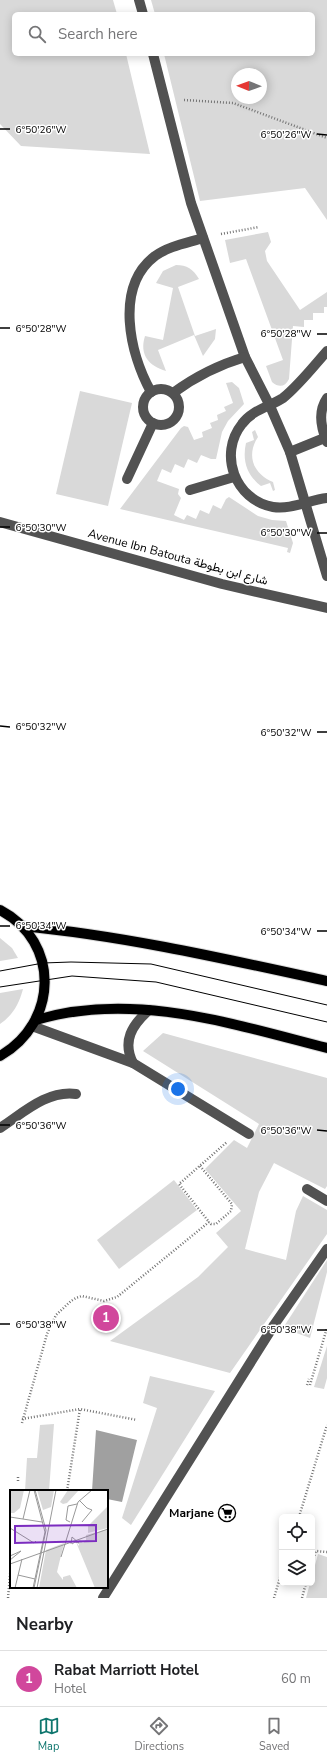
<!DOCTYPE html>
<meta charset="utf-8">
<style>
body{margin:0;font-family:"Nunito Sans",Vazirmatn,sans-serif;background:#f2f2f2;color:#202124}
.controls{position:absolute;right:12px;bottom:12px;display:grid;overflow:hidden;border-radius:6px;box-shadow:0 2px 10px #0003}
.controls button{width:36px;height:36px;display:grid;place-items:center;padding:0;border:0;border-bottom:1px solid #e0e0e0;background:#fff;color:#202124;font:20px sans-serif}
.compass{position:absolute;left:231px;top:68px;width:36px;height:36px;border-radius:50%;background:#fff;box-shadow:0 2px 10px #0003;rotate:271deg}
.you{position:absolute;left:178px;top:1089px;width:14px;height:14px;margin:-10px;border:3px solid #fff;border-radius:50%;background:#1a73e8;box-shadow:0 0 0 6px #1a73e833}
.badge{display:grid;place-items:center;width:26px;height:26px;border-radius:50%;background:#0f766e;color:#fff;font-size:13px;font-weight:700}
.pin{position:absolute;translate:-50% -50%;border:2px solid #fff;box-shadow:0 1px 4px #0006}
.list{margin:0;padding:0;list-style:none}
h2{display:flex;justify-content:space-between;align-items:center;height:52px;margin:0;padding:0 16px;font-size:17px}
h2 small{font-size:13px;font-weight:400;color:#757577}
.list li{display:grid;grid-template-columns:26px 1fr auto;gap:12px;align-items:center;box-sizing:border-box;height:56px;padding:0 16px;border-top:1px solid #e0e0e0}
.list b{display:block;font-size:15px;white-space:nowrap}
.list p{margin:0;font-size:13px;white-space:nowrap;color:#757577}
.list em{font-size:13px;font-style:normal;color:#757577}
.icon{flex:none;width:22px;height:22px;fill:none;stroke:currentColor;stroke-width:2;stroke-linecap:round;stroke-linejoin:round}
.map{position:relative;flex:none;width:327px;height:1598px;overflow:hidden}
.search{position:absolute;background:#fff;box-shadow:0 2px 10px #0003;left:12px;right:12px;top:12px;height:44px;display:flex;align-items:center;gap:10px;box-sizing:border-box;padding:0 14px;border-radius:6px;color:#757577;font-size:15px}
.sheet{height:108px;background:#fff}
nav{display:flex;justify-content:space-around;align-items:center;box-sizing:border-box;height:56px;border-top:1px solid #e0e0e0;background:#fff;font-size:11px;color:#757577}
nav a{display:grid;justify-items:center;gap:2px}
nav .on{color:#0f766e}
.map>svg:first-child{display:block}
</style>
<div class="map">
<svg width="327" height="1598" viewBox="0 0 327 1598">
<rect width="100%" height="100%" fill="#fff"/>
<g fill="#d9d9d9" fill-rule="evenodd">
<polygon points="0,0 113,0 117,14 14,14 14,54 126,54 150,154 21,146 0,124"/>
<path d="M 151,0 L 327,0 L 327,220 L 305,188 L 200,201 L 164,54 L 313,54 L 313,14 L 155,14 ZM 237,74 L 261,74 L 261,98 L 237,98 Z"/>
<path d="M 268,232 L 271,242 L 265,251 L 267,261 L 300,310 L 327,292 L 327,307 L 324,307 L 324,313 L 313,313 L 313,320 L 304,320 L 304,327 L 293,326 L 289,379 C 285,387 279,388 272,382 L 266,366 L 283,360 L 246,259 L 230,263 L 225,240 Z"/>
<path d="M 176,265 C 187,265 193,269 199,279 L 178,287 L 195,336 L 216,329 L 215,339 L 203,356 L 194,335 L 158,350 L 166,371 C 149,366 139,355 145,336 L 163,340 L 173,288 L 156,283 L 163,271 Z"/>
<polygon points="232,382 239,388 244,404 228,421 222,432 216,459 211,459 201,455 197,463 188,459 184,468 175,464 171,473 162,469 157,481 179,489 178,494 181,498 174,515 184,520 187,515 196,519 200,510 209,514 213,505 221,509 226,499 229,497 258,516 272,520 286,521 293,543 290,553 287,552 288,548 120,509 181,428 184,426 188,427 194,440 203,437 202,432 212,428 210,423 218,420 217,415 226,411 224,407 233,403 226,383"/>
<polygon points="80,391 132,403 108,506 56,494"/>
<path d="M 255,430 L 258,437 C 246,455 253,474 273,482 L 275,490 L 273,491 L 270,483 L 261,486 C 247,475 242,461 246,443 L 254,440 L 252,432 Z"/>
<polygon points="0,938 12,948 18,958 0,961"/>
<path d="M 23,989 C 19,1004 13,1015 0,1024 L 0,993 Z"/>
<polygon points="163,1033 327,1078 327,1186 325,1189 274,1163 259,1192 245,1249 286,1260 296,1211 303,1196 327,1210 327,1234 230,1373 110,1341 198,1277 228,1247 216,1233 241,1211 205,1169 234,1140 247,1148 259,1124 143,1051"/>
<polygon points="174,1180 197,1210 119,1269 97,1240"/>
<polygon points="327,1260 327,1272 310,1338 283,1328"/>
<polygon points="327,1346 327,1378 324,1389 314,1387"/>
<polygon points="150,1376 215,1391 131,1525 122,1518 157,1408 143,1403"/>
<polygon points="54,1424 49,1491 25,1491 27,1458 37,1458 40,1425"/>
<polygon points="318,1554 327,1557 327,1598 306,1598 310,1583 312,1583 312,1576"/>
</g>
<polygon fill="#a0a0a0" points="96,1430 137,1440 122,1502 107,1499 107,1491 92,1491"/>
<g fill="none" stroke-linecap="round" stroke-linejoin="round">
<g stroke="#dbdbdb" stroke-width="12">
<g id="major">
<path d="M 0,910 C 61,942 58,1023 0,1056"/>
<path d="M 22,926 C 125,936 226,959 327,981"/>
<path d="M 36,1020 C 133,991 233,1024 327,1048"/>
</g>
</g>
<g stroke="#747474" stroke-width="2.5" stroke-dasharray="1 2" stroke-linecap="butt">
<polyline points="184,100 233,103 327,138"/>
<polyline points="221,234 259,227"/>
<polyline points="200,1166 232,1204 231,1211 216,1224 211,1224 209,1222"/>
<polyline points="307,1385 309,1379"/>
<polyline points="310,1385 327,1328"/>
<polyline points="22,1419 80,1409 137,1420"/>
<polyline points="22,1423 47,1334 56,1315 71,1301 76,1298 82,1296 104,1301 117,1297 209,1222 179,1184 227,1142"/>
<polyline points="18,1481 18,1476"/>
<polyline points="67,1491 80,1409"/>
<polyline points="299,1517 327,1425"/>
<polyline points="312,1561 316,1551 327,1552"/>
<polyline points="8,1598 11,1564"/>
<polyline points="274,1598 282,1571"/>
<polyline points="302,1598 306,1583"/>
</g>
<g stroke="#525252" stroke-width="10">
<polyline points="139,0 143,14"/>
<polyline points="153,54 191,203 245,357 270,406 290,452 327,576"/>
<path d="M 327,351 C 313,367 299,385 283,398 C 269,407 252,410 242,424 C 218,454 235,500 273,507 C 291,510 309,500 327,498"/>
<circle cx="161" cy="407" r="18"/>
<path d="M 151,392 C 130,354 114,287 155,256 C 169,246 187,243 203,238"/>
<path d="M 173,393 C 196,376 218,365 245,357"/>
<path d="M 327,398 C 318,411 321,428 327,442"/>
<polyline points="290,452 327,437"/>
<polyline points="127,479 153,423"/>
<polyline points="190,490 234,477"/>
<polyline points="0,522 222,584 327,608"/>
<polyline points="32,1026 133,1063 249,1134"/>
<path d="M 133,1063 C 122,1041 132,1025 149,1010"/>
<path d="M 0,1128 C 23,1113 47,1090 76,1094"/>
<polyline points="307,1189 327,1201"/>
<polyline points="103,1598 274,1325 327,1249"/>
</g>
<use href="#major" stroke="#000" stroke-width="10"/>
<g stroke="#000" stroke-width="1">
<polyline points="0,971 43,963 71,962 151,964 327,1005"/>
<polyline points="0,987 72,976 156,982 327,1022"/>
</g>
</g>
<path fill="none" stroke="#000" stroke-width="1.5" d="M 0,129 L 10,129M 317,134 L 327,135M 0,328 L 10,328M 317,334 L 327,334M 0,527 L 10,527M 317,533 L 327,533M 0,726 L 10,727M 317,732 L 327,732M 0,926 L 10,926M 317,931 L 327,931M 0,1125 L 10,1125M 317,1130 L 327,1131M 0,1324 L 10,1324M 317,1330 L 327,1330"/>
<defs>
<g id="supermarket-ring" transform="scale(0.9)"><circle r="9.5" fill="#fff" stroke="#000" stroke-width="1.5"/><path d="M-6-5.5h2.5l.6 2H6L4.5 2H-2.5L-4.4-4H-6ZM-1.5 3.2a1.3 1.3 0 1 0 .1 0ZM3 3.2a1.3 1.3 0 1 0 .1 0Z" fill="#000"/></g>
</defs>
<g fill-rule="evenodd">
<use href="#supermarket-ring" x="227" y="1513"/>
</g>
<g text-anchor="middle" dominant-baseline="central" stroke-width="3" stroke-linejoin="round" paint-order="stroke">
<g font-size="12" fill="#000" stroke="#fff">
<text transform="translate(178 557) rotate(15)">Avenue Ibn Batouta شارع ابن بطوطة</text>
</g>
<g font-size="12" font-weight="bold" fill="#000" stroke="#fff" text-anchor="end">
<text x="214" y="1513">Marjane</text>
</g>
</g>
<g transform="translate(10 1490)">
<rect width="98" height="98" fill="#fff"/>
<path d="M 0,0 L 14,0 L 10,18 L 4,23 L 0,23 ZM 27,0 L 44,0 L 41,17 L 33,20 ZM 58,0 L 69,0 L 57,13 L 53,14 L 50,12 ZM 98,16 L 98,38 L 78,43 L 78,36 ZM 98,39 L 98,98 L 85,98 L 66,52 L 69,56 L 69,50 L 73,49 L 70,50 L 73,53 L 76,50 L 76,45 ZM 54,53 L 47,82 L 53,90 L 53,87 L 60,85 L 67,98 L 29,98 L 36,60 Z" fill="#d9d9d9"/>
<path fill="none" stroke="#999" stroke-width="1" d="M 69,10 L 77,18 L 82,20 L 72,32M 0,27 L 32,32M 13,29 L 20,0M 60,32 L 56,30 L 58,16 L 67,14M 0,38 L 24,53 L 26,51M 61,54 L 62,47 L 69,53 L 65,52 L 62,54M 0,66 L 11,61 L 0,70M 51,67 L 68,12 L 82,0M 0,74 L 98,39M 8,85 L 25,89M 5,98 L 12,69M 23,98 L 35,42 L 24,0M 24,98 L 36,40 L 25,0M 27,98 L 46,0"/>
<path fill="#7b2cbf" fill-opacity="0.15" stroke="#7b2cbf" stroke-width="2" d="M 86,35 L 86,51 L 5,53 L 5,36 Z"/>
<rect width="98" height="98" fill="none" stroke="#000" stroke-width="2"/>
</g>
<g font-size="10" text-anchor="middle" fill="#000" stroke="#fff" stroke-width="3" stroke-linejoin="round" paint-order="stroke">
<text x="41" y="133">6°50'26"W</text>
<text x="286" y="138">6°50'26"W</text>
<text x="41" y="332">6°50'28"W</text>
<text x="286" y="337">6°50'28"W</text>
<text x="41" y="531">6°50'30"W</text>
<text x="286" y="536">6°50'30"W</text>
<text x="41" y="730">6°50'32"W</text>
<text x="286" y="736">6°50'32"W</text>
<text x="41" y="929">6°50'34"W</text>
<text x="286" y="935">6°50'34"W</text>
<text x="41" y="1129">6°50'36"W</text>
<text x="286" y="1134">6°50'36"W</text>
<text x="41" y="1328">6°50'38"W</text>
<text x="286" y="1333">6°50'38"W</text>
</g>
</svg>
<div class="controls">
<button><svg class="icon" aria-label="locate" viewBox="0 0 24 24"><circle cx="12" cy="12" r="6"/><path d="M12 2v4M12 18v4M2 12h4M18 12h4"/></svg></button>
<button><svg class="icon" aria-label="layers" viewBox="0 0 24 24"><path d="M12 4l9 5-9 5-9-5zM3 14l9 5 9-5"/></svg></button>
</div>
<svg class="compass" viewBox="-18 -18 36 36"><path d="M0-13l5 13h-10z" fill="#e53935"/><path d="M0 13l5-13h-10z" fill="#757577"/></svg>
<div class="you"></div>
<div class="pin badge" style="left:106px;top:1318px;background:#d1479c">1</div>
<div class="search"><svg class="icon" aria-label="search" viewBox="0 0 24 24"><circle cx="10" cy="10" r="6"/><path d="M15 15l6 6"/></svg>Search here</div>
</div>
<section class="sheet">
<h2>Nearby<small></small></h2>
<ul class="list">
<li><span class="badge" style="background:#d1479c">1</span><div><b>Rabat Marriott Hotel</b><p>Hotel</p></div><em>60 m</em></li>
</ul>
</section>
<nav>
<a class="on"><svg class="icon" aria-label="map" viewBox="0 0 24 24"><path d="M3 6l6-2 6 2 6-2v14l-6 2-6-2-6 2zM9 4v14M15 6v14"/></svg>Map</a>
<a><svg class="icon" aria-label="directions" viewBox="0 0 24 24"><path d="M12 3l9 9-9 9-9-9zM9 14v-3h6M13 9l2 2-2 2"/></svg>Directions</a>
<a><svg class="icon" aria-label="saved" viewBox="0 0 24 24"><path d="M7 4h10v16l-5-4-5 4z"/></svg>Saved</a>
</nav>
